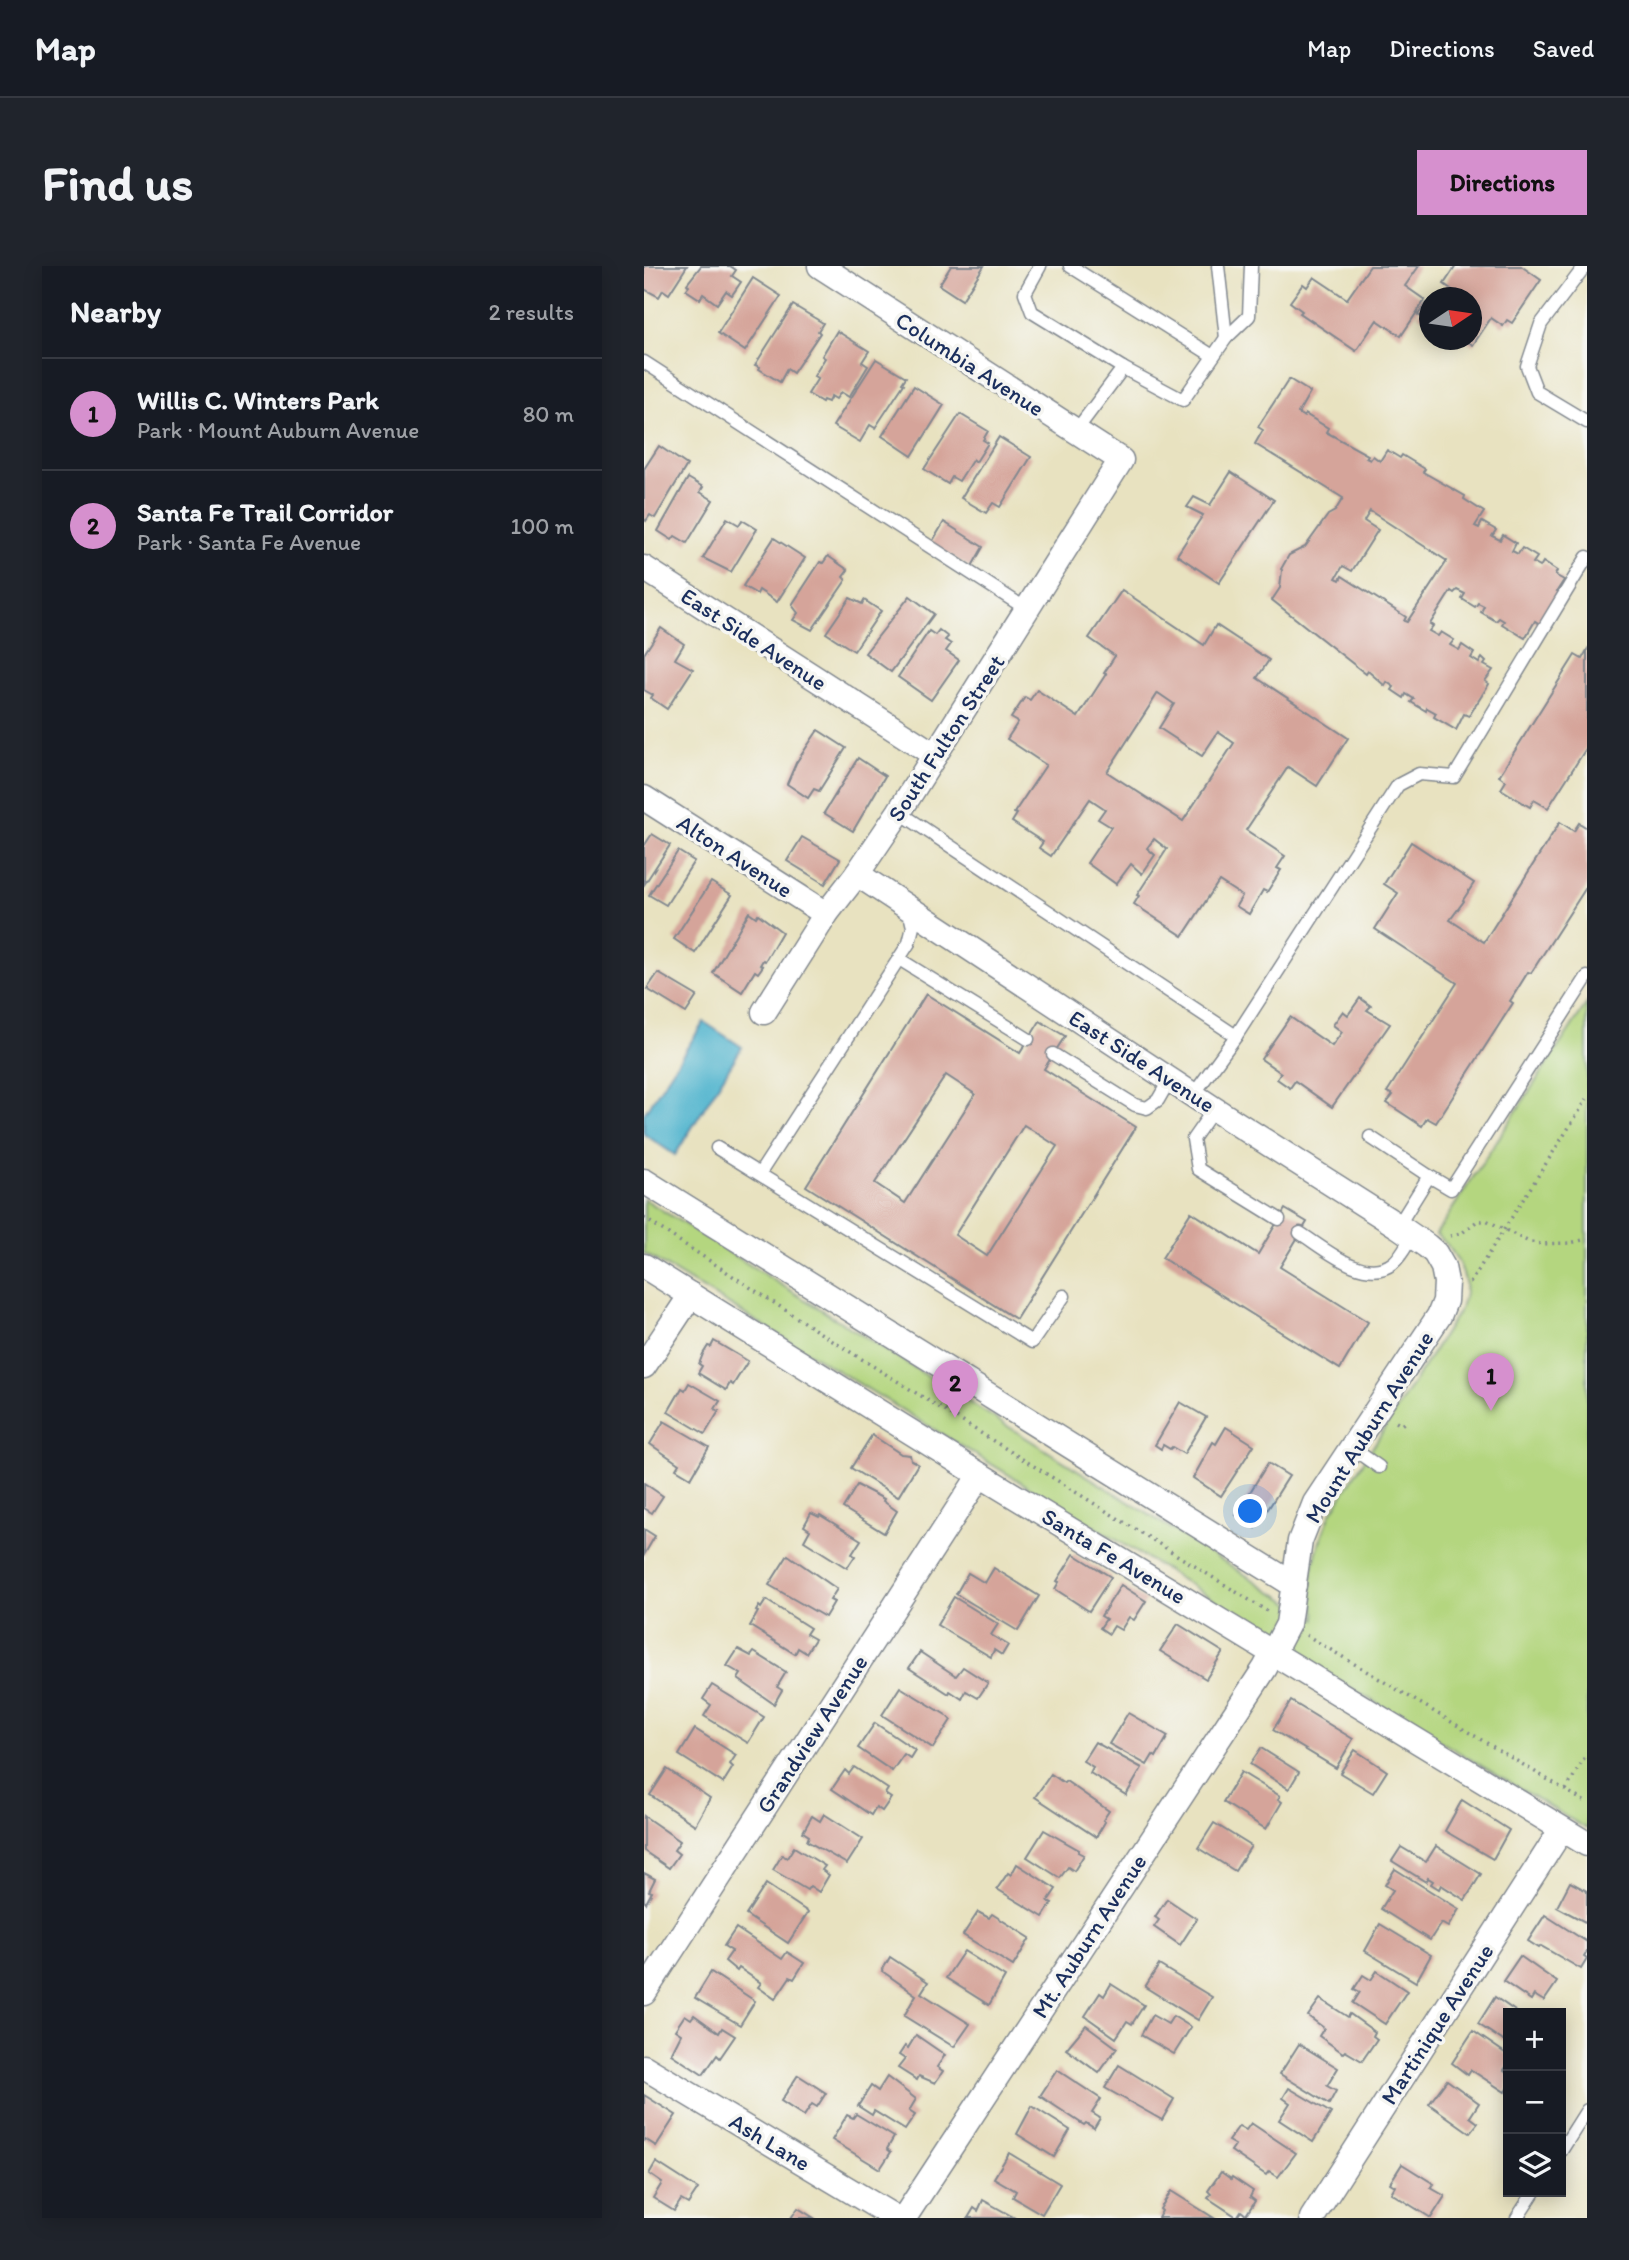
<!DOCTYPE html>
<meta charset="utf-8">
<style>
body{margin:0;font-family:Itim,sans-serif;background:#20242c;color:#f1f3f6}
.controls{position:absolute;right:21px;bottom:21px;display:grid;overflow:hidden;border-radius:0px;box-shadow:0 4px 18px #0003}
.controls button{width:63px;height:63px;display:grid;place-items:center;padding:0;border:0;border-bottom:2px solid #363941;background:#171b24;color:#f1f3f6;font:35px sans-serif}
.compass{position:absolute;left:775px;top:21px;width:63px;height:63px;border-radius:50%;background:#171b24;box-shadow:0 4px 18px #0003;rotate:77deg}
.you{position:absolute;left:607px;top:1246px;width:24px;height:24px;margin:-18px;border:5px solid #fff;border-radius:50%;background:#1a73e8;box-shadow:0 0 0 10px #1a73e833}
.badge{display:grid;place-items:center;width:46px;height:46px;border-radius:50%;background:#d690ce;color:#111;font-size:23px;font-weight:700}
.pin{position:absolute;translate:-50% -58px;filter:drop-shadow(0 2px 4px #0008)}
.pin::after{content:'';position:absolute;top:37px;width:24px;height:21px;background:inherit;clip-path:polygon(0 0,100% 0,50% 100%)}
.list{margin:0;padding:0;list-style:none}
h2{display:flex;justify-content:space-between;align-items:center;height:91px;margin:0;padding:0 28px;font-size:30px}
h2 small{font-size:23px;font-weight:400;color:#9ea1a6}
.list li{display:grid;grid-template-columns:46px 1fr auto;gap:21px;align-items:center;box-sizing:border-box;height:112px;padding:0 28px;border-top:2px solid #363941}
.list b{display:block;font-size:26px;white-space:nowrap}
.list p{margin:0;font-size:23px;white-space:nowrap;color:#9ea1a6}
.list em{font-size:23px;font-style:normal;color:#9ea1a6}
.icon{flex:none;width:38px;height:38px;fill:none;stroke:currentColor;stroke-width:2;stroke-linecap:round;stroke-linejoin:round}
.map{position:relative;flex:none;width:943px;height:1952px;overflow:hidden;border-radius:0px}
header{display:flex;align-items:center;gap:42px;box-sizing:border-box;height:98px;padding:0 35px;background:#171b24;border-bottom:2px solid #363941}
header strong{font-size:33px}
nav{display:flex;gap:38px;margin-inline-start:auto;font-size:24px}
.intro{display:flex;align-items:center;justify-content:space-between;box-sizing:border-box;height:168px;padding:0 42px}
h1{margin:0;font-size:49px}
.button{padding:18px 32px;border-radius:0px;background:#d690ce;color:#111;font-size:24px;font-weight:700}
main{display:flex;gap:42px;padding:0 42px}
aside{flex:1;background:#171b24;border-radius:0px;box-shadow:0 4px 18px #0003}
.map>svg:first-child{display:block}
</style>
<header>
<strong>Map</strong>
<nav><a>Map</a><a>Directions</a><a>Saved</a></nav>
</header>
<div class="intro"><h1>Find us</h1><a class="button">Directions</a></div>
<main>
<aside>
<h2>Nearby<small>2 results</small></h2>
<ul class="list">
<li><span class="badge">1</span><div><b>Willis C. Winters Park</b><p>Park · Mount Auburn Avenue</p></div><em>80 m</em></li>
<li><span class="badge">2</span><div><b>Santa Fe Trail Corridor</b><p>Park · Santa Fe Avenue</p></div><em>100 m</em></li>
</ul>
</aside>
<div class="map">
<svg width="943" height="1952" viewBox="0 0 943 1952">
<rect width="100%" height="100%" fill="#f6f6f2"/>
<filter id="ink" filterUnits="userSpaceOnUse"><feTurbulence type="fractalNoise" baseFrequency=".0143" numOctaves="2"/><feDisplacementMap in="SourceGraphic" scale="14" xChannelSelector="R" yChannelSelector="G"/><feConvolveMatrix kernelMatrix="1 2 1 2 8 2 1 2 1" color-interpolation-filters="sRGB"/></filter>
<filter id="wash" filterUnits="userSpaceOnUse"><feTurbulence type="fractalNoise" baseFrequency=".00686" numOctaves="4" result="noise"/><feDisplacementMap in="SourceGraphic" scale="28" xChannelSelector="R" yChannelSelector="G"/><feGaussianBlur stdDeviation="1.57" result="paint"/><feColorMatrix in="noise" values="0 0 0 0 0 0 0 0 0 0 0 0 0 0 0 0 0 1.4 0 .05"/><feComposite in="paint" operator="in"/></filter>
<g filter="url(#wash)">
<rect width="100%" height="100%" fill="#e8e2c0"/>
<path fill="#b4d67f" stroke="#68826e" stroke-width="2" d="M 943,737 L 943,1563 L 669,1399 L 622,1365 L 0,987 L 0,933 L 672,1353 C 672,1344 668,1334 668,1325 C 666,1297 677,1272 687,1247 L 816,1043 C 818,1038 821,1032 821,1026 C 824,1006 807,980 792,968 Z"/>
<polygon fill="#4eb3cd" stroke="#347196" stroke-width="2" points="60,756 98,781 31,889 0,868 0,848"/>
<g id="blocks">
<g fill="#d5a49a" fill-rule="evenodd">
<polygon points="0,0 43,0 25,28 19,24 15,31 0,23"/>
<polygon points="57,0 86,0 92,4 88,10 97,16 88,29 82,25 73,38 59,28 56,33 42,24 45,20 43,18"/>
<polygon points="307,0 340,0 318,34 295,19"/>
<polygon points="726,0 775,0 761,20 781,34 757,70 733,54 712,85 656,47 658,45 646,36 659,18 663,21 670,11 703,33"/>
<polygon points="812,0 877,0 897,14 868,57 863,54 859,60 847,52 829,79 821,74 828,74 828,32 808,32 811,26 800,18"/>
<polygon points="109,12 137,30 101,85 74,67"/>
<polygon points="783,37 786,39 786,56 774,49"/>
<polygon points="149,39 179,57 174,65 176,67 149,107 143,103 136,116 115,103 116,101 111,99"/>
<polygon points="193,65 225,85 218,96 224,100 205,131 197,126 192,133 187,130 184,136 179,134 178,136 164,128 174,112 170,110 181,92 178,90"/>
<polygon points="232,93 262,111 258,117 260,118 231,162 226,159 216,176 189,160"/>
<path d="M 645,113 L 666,126 L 654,147 L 660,151 L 661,148 L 684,162 L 682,166 L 724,189 L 722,192 L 726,194 L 729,190 L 736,195 L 743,184 L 756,192 L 758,189 L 781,203 L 779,206 L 821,230 L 820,233 L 840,246 L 831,260 L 835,262 L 838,256 L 852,264 L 848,270 L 856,274 L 859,269 L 872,277 L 868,285 L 874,288 L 878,282 L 893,291 L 889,297 L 896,301 L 899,296 L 913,305 L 911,309 L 920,314 L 913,325 L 915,326 L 896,358 L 891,355 L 881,372 L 858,358 L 860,355 L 855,352 L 852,355 L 837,346 L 840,340 L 834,337 L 831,341 L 818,333 L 821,328 L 813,324 L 810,327 L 807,325 L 786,358 L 789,360 L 785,365 L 794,370 L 797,366 L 810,374 L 806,379 L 815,384 L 818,379 L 830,387 L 827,392 L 835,397 L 838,392 L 842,396 L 840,399 L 849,404 L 841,415 L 845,418 L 825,450 L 820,448 L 812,464 L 790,451 L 792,447 L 783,442 L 782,445 L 767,436 L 770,433 L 762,428 L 760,432 L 748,424 L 750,421 L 743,416 L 741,420 L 724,405 L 722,408 L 628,334 L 636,322 L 638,304 L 637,303 L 645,289 L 661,281 L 684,249 L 691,245 L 699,232 L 611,178 L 619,164 L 614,161 ZM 726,245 L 803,295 L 763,356 L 760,355 L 762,351 L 698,310 L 696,314 L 692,312 L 699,300 L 708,305 L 734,264 L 720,255 Z"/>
<polygon points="270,120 300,139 268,190 238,170"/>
<polygon points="316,148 344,165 339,174 344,177 332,196 329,193 315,215 308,211 304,218 280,203"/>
<polygon points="355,171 387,191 356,241 349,237 342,247 317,232"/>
<polygon points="15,180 43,199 11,252 6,249 2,255 0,253 0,203"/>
<polygon points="587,206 630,234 575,317 533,289 559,249 543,241 550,231 566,239"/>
<polygon points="44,212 59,221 56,226 69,234 43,277 31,270 28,274 14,265"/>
<polygon points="83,252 95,259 98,254 113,263 87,306 59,292"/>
<polygon points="300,256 339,281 327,302 287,278"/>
<polygon points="130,272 161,292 133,336 115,324 113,328 99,320"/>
<polygon points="184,290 204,304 199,311 202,314 168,364 149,354 154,347 148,339 176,296 179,297"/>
<path d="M 478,324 L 560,379 L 572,359 L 625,394 L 613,412 L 704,472 L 673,520 L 644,501 L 602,564 L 641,590 L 633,602 L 637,604 L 623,626 L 619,624 L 605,648 L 592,640 L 598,630 L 575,615 L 539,670 L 490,638 L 495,630 L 493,629 L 523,583 L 510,573 L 503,582 L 511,589 L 498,608 L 487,598 L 472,618 L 443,597 L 467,561 L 454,553 L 461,543 L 446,533 L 407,590 L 395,582 L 399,576 L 368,556 L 373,548 L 370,547 L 402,499 L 363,473 L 374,456 L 367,452 L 381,431 L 386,434 L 393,424 L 434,451 L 462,408 L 460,407 L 471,390 L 445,372 ZM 514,427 L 530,438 L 515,462 L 558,490 L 574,466 L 590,477 L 539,555 L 463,506 Z"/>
<polygon points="266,330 290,348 247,406 221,387"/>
<polygon points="206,332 218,338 220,334 237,345 210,385 182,367"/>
<polygon points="17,362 40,378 31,393 49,403 23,443 7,432 9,429 0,424 0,388"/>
<polygon points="295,364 304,371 301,374 307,378 302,385 315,394 287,434 254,411 285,365 291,369"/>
<polygon points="943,384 943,481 904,542 890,534 886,541 857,523 862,515 855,510 931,389 938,393"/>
<polygon points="174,464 202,482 175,525 170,523 164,532 143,518 152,497"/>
<polygon points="214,492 241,510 209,565 180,547"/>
<polygon points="916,556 930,565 935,557 943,562 943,620 887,707 884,706 866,735 869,737 792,857 783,852 778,860 743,837 749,829 743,826 813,717 731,663 754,627 740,618 767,576 830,617 819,634 820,635 806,654 840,676"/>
<polygon points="8,568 26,579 0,619 0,580"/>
<polygon points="158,571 196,593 181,618 143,595"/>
<polygon points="34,585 50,595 22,639 5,629"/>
<polygon points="67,616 88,629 51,687 30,673"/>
<polygon points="105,646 112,651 114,648 138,666 121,695 119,694 116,699 119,700 114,707 111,705 98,726 69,707"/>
<polygon points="14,707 53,730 42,747 3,723"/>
<path d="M 282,728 L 376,787 L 396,755 L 421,770 L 400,803 L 492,861 L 372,1053 L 162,920 ZM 302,809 L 331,828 L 261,937 L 231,917 ZM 380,859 L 413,880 L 343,990 L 311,969 Z"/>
<polygon points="716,732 727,740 723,744 746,758 688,841 651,815 646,822 633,813 637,807 617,793 646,751 688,780 698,766 689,759 699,745 704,749"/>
<polygon points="641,943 663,956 636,1001 724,1056 696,1103 518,992 547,946 614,988"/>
<polygon points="70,1075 104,1095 89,1119 86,1117 82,1124 54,1107 58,1100 55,1098 59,1088 64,1080 67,1081"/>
<polygon points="45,1117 76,1135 71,1143 75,1145 61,1168 24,1146 38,1122 41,1124"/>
<polygon points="536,1136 562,1151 540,1188 528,1181 526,1183 519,1179 517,1183 511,1179"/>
<polygon points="20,1155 65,1181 47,1212 32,1203 35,1198 6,1178"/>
<polygon points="582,1161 610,1179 577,1230 549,1212 569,1176 572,1178"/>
<polygon points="228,1169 257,1188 266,1189 267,1194 274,1198 254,1231 207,1202"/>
<polygon points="624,1197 645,1210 612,1262 592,1249"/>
<polygon points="0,1217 19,1230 8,1247 0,1242"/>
<polygon points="213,1219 240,1233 239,1235 253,1245 240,1267 199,1242"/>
<polygon points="167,1247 175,1251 176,1249 217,1274 208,1288 211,1290 203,1302 160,1275 166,1264 160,1260"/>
<polygon points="0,1263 11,1270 0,1289"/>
<polygon points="430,1288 467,1311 445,1345 411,1323 415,1316 413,1315"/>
<polygon points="144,1289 193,1323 186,1334 190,1336 181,1351 125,1319"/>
<polygon points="350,1302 395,1330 374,1365 312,1328 324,1307 341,1317"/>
<polygon points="477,1319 502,1335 490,1354 485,1351 477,1364 470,1360 465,1368 456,1362 462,1353 457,1350"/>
<polygon points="310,1331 354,1358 347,1369 364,1379 358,1389 350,1384 347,1391 293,1359"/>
<polygon points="122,1334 166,1362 162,1368 171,1373 162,1387 154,1382 151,1388 106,1360 114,1346 112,1345 115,1340 117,1342"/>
<polygon points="534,1358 579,1386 562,1413 516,1385"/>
<polygon points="94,1383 107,1390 110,1386 142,1406 133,1421 138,1424 130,1438 94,1413 97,1408 83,1400"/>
<polygon points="276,1386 312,1410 319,1401 344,1417 334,1432 322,1425 318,1433 306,1425 305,1428 265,1402"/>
<polygon points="68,1419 120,1451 104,1477 60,1450 67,1439 59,1433"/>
<polygon points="256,1421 302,1449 307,1454 289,1482 238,1449"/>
<polygon points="647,1435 709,1473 692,1502 629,1464"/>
<polygon points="484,1447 524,1470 512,1491 509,1489 503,1499 465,1478"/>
<polygon points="231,1457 271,1484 266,1492 260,1488 248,1505 214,1482"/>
<polygon points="51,1463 92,1489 86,1498 89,1501 79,1517 35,1489"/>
<polygon points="451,1476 498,1502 482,1529 446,1507 449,1501 439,1495"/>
<polygon points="617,1482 655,1506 645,1523 606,1498"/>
<polygon points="711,1484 743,1505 729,1527 696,1507"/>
<polygon points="210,1501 244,1523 241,1528 247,1532 238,1545 232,1541 227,1549 188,1523 201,1504 205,1508"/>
<polygon points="23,1503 66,1532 51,1559 6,1529"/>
<polygon points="597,1506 636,1530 634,1533 638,1536 622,1563 579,1536"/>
<polygon points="407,1508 420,1517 422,1515 465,1545 459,1554 461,1556 452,1571 391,1531"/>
<polygon points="818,1534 865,1564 849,1593 801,1565"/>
<polygon points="180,1548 219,1573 203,1598 163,1575 165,1570 159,1566 168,1550 176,1555"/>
<polygon points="0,1550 36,1575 30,1584 35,1588 25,1602 0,1585"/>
<polygon points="570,1557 607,1580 591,1605 554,1582"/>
<polygon points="400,1564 435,1584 434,1586 440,1589 430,1605 424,1601 416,1612 383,1591"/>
<polygon points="792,1580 837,1608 821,1634 797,1619 795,1623 787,1618 789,1615 784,1612 782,1616 748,1595 757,1581 782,1596"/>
<polygon points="150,1581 181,1600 178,1604 185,1609 175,1626 166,1620 163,1624 129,1604 138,1589 143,1592"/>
<polygon points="373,1598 412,1623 404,1635 408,1637 399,1651 353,1623 364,1607 367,1609"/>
<polygon points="751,1603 815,1643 804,1661 797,1657 786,1674 737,1643 749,1624 741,1619"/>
<polygon points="0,1607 11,1613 5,1625 8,1626 2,1637 0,1635"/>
<polygon points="926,1616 943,1625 943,1657 913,1641"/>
<polygon points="122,1618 164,1646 144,1677 102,1649"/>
<polygon points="523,1633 553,1653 536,1679 510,1661 515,1654 511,1651"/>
<polygon points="334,1646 345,1652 348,1648 386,1672 369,1700 319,1669"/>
<polygon points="901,1649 943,1676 943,1686 940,1691 943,1693 937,1703 897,1680 895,1682 884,1675"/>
<polygon points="736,1658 787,1689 772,1716 721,1685"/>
<polygon points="92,1662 138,1693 143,1686 160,1697 150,1713 146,1711 131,1733 114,1721 117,1717 95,1702 93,1705 81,1695 88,1685 80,1680"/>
<polygon points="320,1685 361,1711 345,1739 302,1712"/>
<polygon points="876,1690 913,1716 900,1735 890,1729 887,1734 859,1715"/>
<polygon points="246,1691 284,1716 277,1727 326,1758 310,1781 260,1750 272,1729 238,1705"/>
<polygon points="515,1699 568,1731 554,1754 501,1721"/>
<polygon points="733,1705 763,1725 741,1758 709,1737 716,1726 710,1723 719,1709 727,1714"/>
<polygon points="67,1706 111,1735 96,1759 51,1732"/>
<polygon points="467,1718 500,1739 488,1758 483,1755 472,1772 441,1750 456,1727 460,1730"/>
<polygon points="851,1731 874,1747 864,1747 864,1778 834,1758"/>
<polygon points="676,1733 704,1751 706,1748 731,1766 729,1770 733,1773 718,1795 701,1785 699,1787 675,1770 680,1762 664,1750"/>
<polygon points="41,1749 47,1753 50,1749 75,1767 78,1762 91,1770 76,1792 73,1789 59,1809 27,1788 37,1768 31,1764"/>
<polygon points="508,1749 524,1758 529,1750 547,1761 530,1788 497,1769"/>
<polygon points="442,1759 473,1782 455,1807 422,1783"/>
<polygon points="829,1765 864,1789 864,1798 860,1804 864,1807 864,1821 861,1826 827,1804 824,1809 808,1797"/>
<polygon points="272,1769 301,1789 293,1801 299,1805 291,1817 275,1810 273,1814 254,1802 261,1793 255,1789 261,1780 264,1782"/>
<polygon points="655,1778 694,1802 683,1820 692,1825 685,1838 636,1808"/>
<polygon points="475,1799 530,1833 518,1854 461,1822"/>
<polygon points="413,1804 457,1833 448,1847 456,1852 450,1862 442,1857 440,1859 396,1830"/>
<polygon points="154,1809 182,1827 173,1841 168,1838 160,1850 137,1835"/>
<polygon points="243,1811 272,1833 265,1845 271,1849 261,1864 230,1845 228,1849 214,1840 227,1820 234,1825"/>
<polygon points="803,1814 835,1837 826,1851 834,1857 826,1867 785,1838"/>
<polygon points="645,1822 687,1847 669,1876 635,1854 646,1837 639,1832"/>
<polygon points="0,1829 32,1849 12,1880 1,1873 0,1874"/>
<polygon points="388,1840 426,1864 410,1891 373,1868"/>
<polygon points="212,1848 250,1871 243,1883 247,1886 236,1903 188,1874 203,1849 209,1852"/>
<polygon points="607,1857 652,1887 634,1911 625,1905 622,1909 587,1885 591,1879 584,1875 595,1860 602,1864"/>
<polygon points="365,1887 416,1918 398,1948 369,1931 372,1925 350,1912"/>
<polygon points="12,1896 54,1923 44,1938 37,1934 30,1945 9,1932 18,1917 5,1908"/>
<polygon points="758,1898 790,1918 787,1922 801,1930 787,1952 747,1927 751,1920 746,1917"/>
<polygon points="577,1906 587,1913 588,1911 609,1925 606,1931 611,1935 602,1949 597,1945 593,1951 564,1932 567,1928 564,1925"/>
<polygon points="527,1925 570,1952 514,1952 518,1945 516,1943"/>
<polygon points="339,1934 371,1952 324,1952 330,1942 334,1945"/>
<polygon points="154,1942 170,1952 147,1952"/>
</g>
</g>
</g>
<g filter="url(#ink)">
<use href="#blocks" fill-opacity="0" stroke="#82888f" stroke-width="2"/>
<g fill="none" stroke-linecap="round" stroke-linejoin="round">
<g stroke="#82888f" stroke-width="15">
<g id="service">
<polyline points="396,0 381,27 388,46 479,102 539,134 582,72 605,50 607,0"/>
<polyline points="426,0 569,90"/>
<polyline points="574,0 582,72"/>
<polyline points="941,0 897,58 883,100 893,126 943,156"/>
<polyline points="0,96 384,344"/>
<polyline points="431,166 479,102"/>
<polyline points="255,546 592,770"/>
<polyline points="255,693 384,773"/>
<polyline points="409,788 491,839 503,842 514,834 526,813"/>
<polyline points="550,828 592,770 754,519 775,508 810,511 943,291"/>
<polyline points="570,843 549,873 554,903 635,953"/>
<polyline points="726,871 785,910"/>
<polyline points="73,882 388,1076 420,1030"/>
<polyline points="116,907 265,677 269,661 265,644"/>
<polyline points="754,960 785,910 807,923 943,711"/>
<path d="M 656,967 C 680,982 721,1019 749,997 C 757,991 763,978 768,970"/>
<polyline points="708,1182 735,1201"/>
<polyline points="917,1885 943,1844"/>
<polyline points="873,1952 890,1926"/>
</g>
</g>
<g stroke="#82888f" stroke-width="27">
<g id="minor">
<polyline points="0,302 291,489"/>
<polyline points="0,532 182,648"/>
<polyline points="213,608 570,843 754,960 783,980 791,987 799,1001 802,1016 801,1035 795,1050 671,1237 656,1275 644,1358 621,1402 260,1952"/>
<polyline points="120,746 182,648 213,608 255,546 477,194 176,0"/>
<polyline points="0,915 650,1319"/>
<polyline points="0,1000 336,1209 943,1578"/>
<polyline points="0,1100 47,1029"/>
<polyline points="0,1727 336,1209"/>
<polyline points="0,1801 252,1952"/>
<polyline points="668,1952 918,1563"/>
</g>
</g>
<g stroke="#82888f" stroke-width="3.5" stroke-dasharray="2 5" stroke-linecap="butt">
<polyline points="0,952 187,1074 623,1345"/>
<polyline points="806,970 818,967 832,956 842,954 883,975 897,978 926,977 943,973"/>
<polyline points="826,1017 943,833"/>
<polyline points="752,1156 757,1159 761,1156"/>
<polyline points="662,1369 943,1537"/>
<polyline points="922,1524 943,1487"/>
</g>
<use href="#service" stroke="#fff" stroke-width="12"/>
<use href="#minor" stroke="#fff" stroke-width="24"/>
</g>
</g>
<g text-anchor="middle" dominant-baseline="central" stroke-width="7" stroke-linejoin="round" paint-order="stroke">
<g font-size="23" fill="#1b2f5e" stroke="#f6f6f2">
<text transform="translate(326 98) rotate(33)">Columbia Avenue</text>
<text transform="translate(110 373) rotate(33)">East Side Avenue</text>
<text transform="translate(302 472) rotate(-57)">South Fulton Street</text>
<text transform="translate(91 590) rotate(33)">Alton Avenue</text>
<text transform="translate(498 795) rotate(33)">East Side Avenue</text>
<text transform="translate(725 1161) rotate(-58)">Mount Auburn Avenue</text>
<text transform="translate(470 1290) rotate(31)">Santa Fe Avenue</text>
<text transform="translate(168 1468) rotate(-57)">Grandview Avenue</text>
<text transform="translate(445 1670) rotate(-57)">Mt. Auburn Avenue</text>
<text transform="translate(793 1758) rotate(-57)">Martinique Avenue</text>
<text transform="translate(126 1876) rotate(31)">Ash Lane</text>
</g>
</g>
</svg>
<div class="controls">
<button>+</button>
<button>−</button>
<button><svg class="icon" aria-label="layers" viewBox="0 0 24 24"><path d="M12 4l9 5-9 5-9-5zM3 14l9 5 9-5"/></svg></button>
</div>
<svg class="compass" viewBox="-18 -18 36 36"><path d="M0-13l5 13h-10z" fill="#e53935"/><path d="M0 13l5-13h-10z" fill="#9ea1a6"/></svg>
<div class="you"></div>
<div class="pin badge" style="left:847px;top:1145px">1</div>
<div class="pin badge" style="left:311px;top:1152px">2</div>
</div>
</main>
